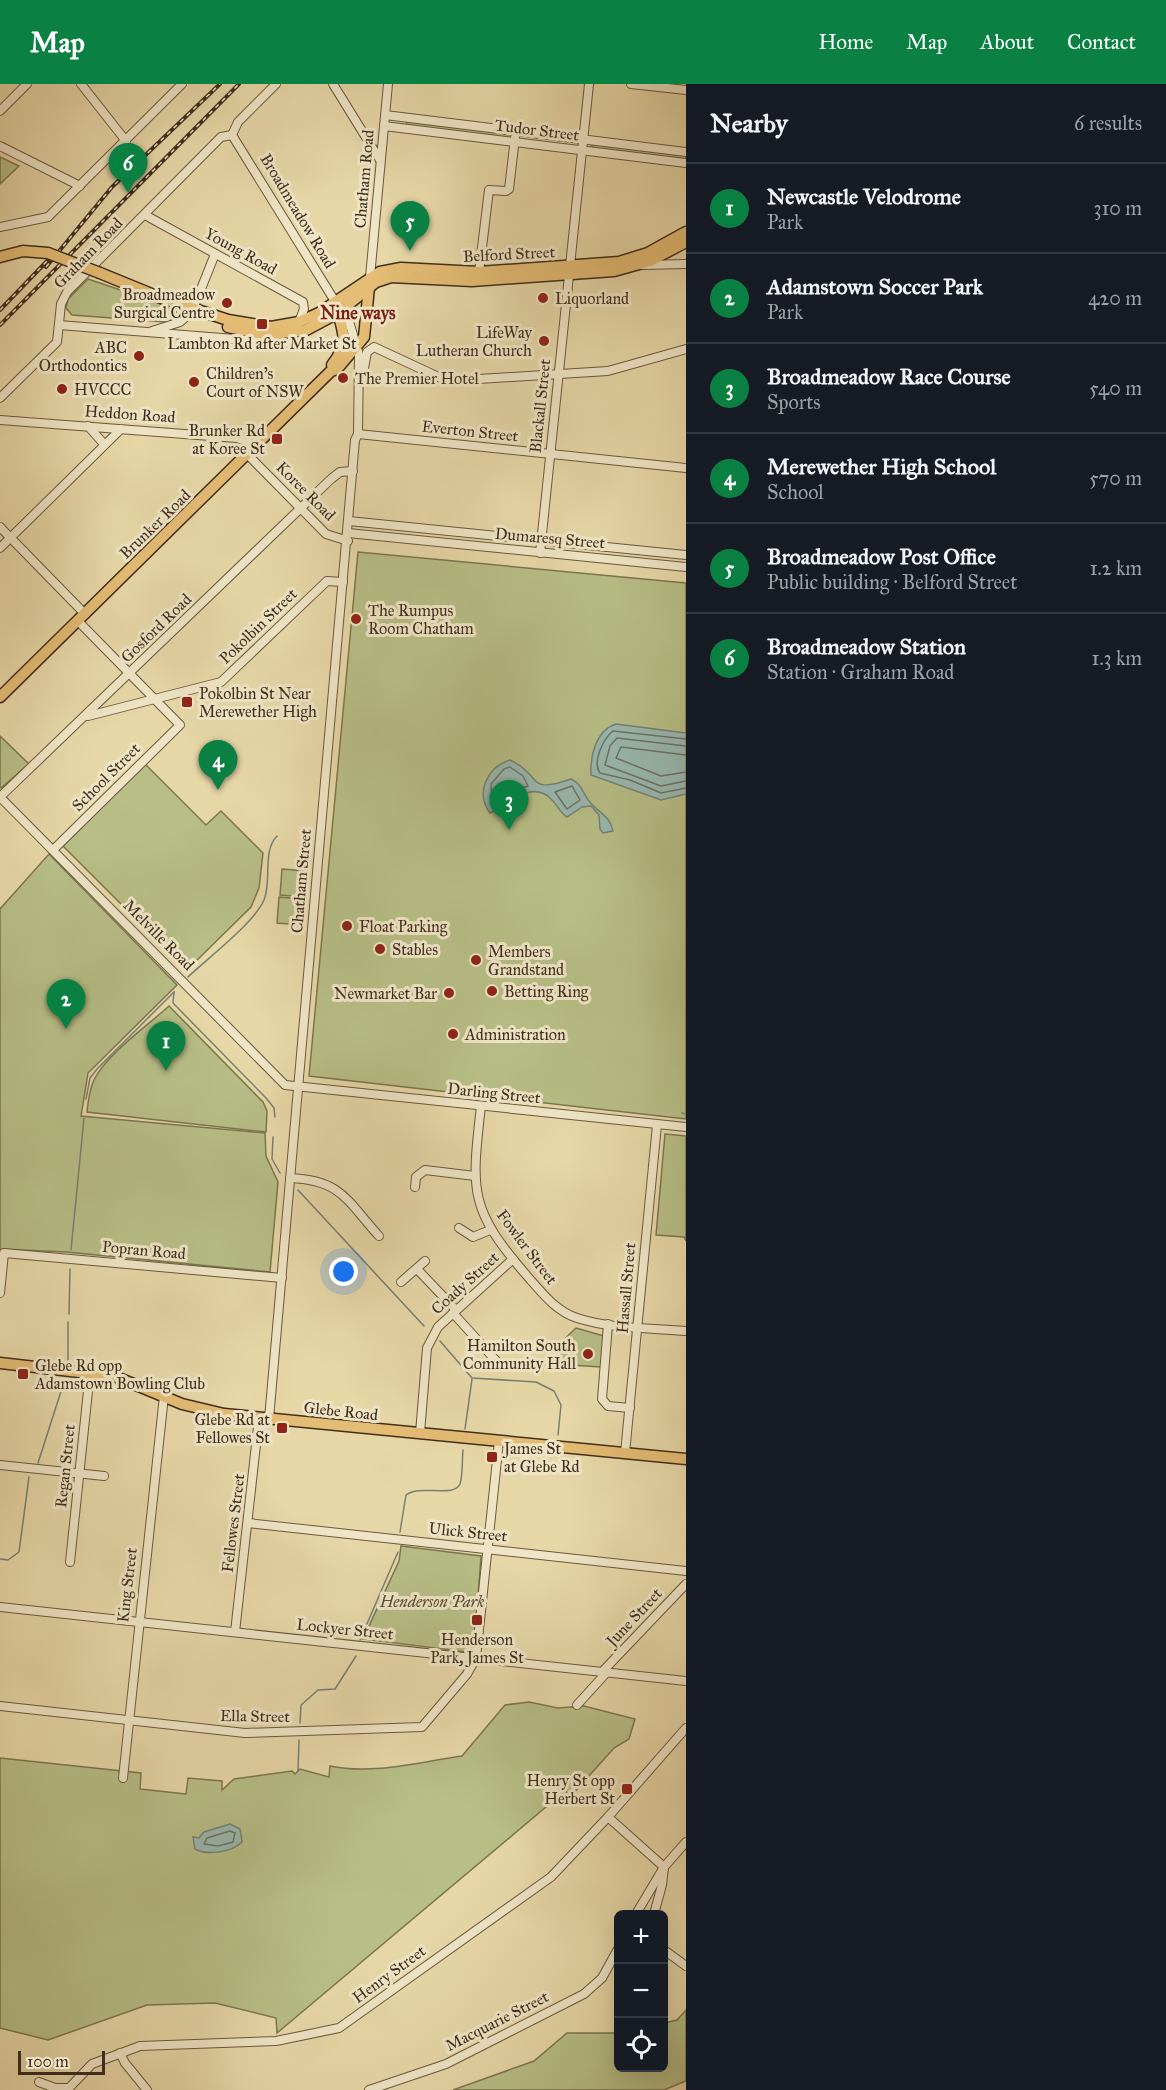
<!DOCTYPE html>
<meta charset="utf-8">
<style>
body{margin:0;font-family:"IM FELL Great Primer",serif;background:#20242c;color:#f1f3f6}
.controls{position:absolute;right:18px;bottom:18px;display:grid;overflow:hidden;border-radius:9px;box-shadow:0 6px 24px #0002}
.controls button{width:54px;height:54px;display:grid;place-items:center;padding:0;border:0;border-bottom:2px solid #363941;background:#171b24;color:#f1f3f6;font:30px sans-serif}
.scale{position:absolute;left:18px;bottom:15px;width:87px;box-sizing:border-box;padding-left:6px;border:3px solid #402d1c;border-top:0;font-size:16px;line-height:21px;white-space:nowrap;color:#402d1c;-webkit-text-stroke:4px #efe5c6;paint-order:stroke}
.you{position:absolute;left:344px;top:1188px;width:21px;height:21px;margin:-15px;border:4px solid #fff;border-radius:50%;background:#1a73e8;box-shadow:0 0 0 9px #1a73e833}
.badge{display:grid;place-items:center;width:39px;height:39px;border-radius:50%;background:#0b8043;color:#fff;font-size:20px;font-weight:700}
.pin{position:absolute;translate:-50% -50px;filter:drop-shadow(0 2px 3px #0008)}
.pin::after{content:'';position:absolute;top:32px;width:21px;height:18px;background:inherit;clip-path:polygon(0 0,100% 0,50% 100%)}
.list{margin:0;padding:0;list-style:none}
h2{display:flex;justify-content:space-between;align-items:center;height:78px;margin:0;padding:0 24px;font-size:26px}
h2 small{font-size:20px;font-weight:400;color:#9ea1a6}
.list li{display:grid;grid-template-columns:39px 1fr auto;gap:18px;align-items:center;box-sizing:border-box;height:90px;padding:0 24px;border-top:2px solid #363941}
.list b{display:block;font-size:22px;white-space:nowrap}
.list p{margin:0;font-size:20px;white-space:nowrap;color:#9ea1a6}
.list em{font-size:20px;font-style:normal;color:#9ea1a6}
.icon{flex:none;width:33px;height:33px;fill:none;stroke:currentColor;stroke-width:2;stroke-linecap:round;stroke-linejoin:round}
.map{position:relative;flex:none;width:686px;height:2006px;overflow:hidden}
header{display:flex;align-items:center;gap:36px;box-sizing:border-box;height:84px;padding:0 30px;background:#0b8043;color:#fff}
header strong{font-size:28px}
nav{display:flex;gap:33px;margin-inline-start:auto;font-size:21px}
main{display:flex}
aside{flex:1;background:#171b24}
.map>svg:first-child{display:block}
</style>
<header>
<strong>Map</strong>
<nav><a>Home</a><a>Map</a><a>About</a><a>Contact</a></nav>
</header>
<main>
<div class="map">
<svg width="686" height="2006" viewBox="0 0 686 2006">
<rect width="100%" height="100%" fill="#e7d7a7"/>
<filter id="stains"><feTurbulence type="fractalNoise" baseFrequency=".00333" numOctaves="4"/><feColorMatrix values="0 0 0 0 .2 0 0 0 0 .09 0 0 0 0 .02 0 0 0 .5 -.17"/></filter>
<radialGradient id="worn" r=".72"><stop offset=".6" stop-color="#630" stop-opacity="0"/><stop offset="1" stop-color="#630" stop-opacity=".3"/></radialGradient>
<g fill="#b7be86" stroke="#7c7651" stroke-width="1.5">
<polygon points="407,37 512,50 512,55 406,42"/>
<polygon points="592,60 686,71 686,76 592,65"/>
<polygon points="0,73 19,82 0,100"/>
<polygon points="88,195 162,220 182,231 180,234 166,238 72,231 66,224 68,215"/>
<polygon points="358,468 686,499 686,1035 309,992"/>
<polygon points="0,652 29,680 1,704 0,703"/>
<polygon points="145,680 206,741 221,727 263,769 259,804 251,823 187,886 63,762"/>
<polygon points="49,770 177,901 88,989 81,1032 265,1049 266,1072 278,1098 270,1188 66,1168 0,1165 0,825"/>
<polygon points="282,785 306,787 303,813 280,811"/>
<polygon points="279,813 303,815 301,841 277,839"/>
<path d="M 169,922 L 263,1018 L 267,1027 L 266,1048 L 87,1028 C 88,1017 89,1007 94,996 C 107,970 147,942 169,922 Z"/>
<polygon points="665,1050 686,1052 686,1157 684,1153 656,1151"/>
<polygon points="576,1244 604,1252 601,1283 569,1281 554,1265"/>
<polygon points="401,1462 481,1472 474,1569 363,1555 399,1477"/>
<path d="M 529,1618 L 558,1624 L 584,1622 L 635,1635 L 629,1655 L 614,1664 L 571,1712 L 565,1707 L 277,1949 L 276,1934 L 215,1919 L 147,1921 L 48,1956 L 0,1944 L 0,1674 L 141,1689 L 140,1705 L 186,1710 L 188,1694 L 222,1697 L 222,1706 L 234,1695 L 292,1687 L 295,1690 L 300,1685 L 329,1693 L 330,1682 C 373,1691 419,1678 462,1672 L 505,1621 Z"/>
<polygon points="686,1926 686,1997 664,2006 453,2006 534,1977 567,1949 618,1949 618,1984 664,1984 664,1939 677,1936"/>
</g>
<g fill="#98b8b0" stroke="#758075" stroke-width="1.5">
<path d="M 616,640 L 686,649 L 686,710 L 661,716 L 591,691 C 590,672 596,646 616,640 Z"/>
<path d="M 510,676 C 543,691 525,711 571,695 C 582,700 582,708 589,717 C 598,729 610,731 613,747 L 603,749 L 600,745 L 599,731 L 591,722 L 582,723 L 567,733 C 559,728 558,721 551,715 C 532,695 507,721 490,729 C 475,709 487,683 510,676 Z"/>
<path d="M 230,1740 L 240,1745 L 242,1758 C 232,1768 207,1772 195,1765 L 193,1753 L 199,1754 L 204,1748 Z"/>
</g>
<g fill="none" stroke-linecap="round" stroke-linejoin="round">
<g stroke="#6c7266" stroke-width="1.5">
<path d="M 686,655 L 613,647 C 603,655 592,678 600,689 L 630,696 L 661,709 L 686,704"/>
<polyline points="686,662 617,654 610,662 605,681 661,702 686,697"/>
<polyline points="686,671 621,663 616,674 661,692 686,688"/>
<polygon points="510,683 523,692 528,702 515,706 492,720 491,700 504,685"/>
<polygon points="572,702 580,716 567,725 555,708"/>
<polygon points="230,1747 235,1749 233,1758 218,1762 204,1760 207,1754"/>
</g>
<g stroke="#758075" stroke-width="1.5">
<path d="M 188,893 C 208,874 254,839 264,816 C 272,797 262,767 277,752"/>
<polyline points="174,908 173,919 266,1014 274,1024 275,1033"/>
<polyline points="86,1015 90,994 98,984 174,908"/>
<polyline points="682,1029 686,1030"/>
<polyline points="273,1053 272,1075 280,1089"/>
<polyline points="298,1106 424,1242"/>
<polyline points="71,1166 84,1034"/>
<polyline points="69,1230 70,1185"/>
<polyline points="440,1257 472,1294 536,1298 554,1307 561,1321 558,1351"/>
<polyline points="68,1277 68,1238"/>
<polyline points="465,1345 472,1295"/>
<polyline points="38,1379 64,1298"/>
<path d="M 400,1448 L 406,1411 C 420,1400 454,1414 460,1400 C 463,1390 462,1376 463,1366"/>
<polyline points="0,1475 8,1476 19,1468 29,1393"/>
<polyline points="360,1556 398,1468"/>
<polyline points="300,1639 301,1621 318,1606 335,1605 356,1572"/>
<polyline points="298,1687 299,1656"/>
</g>
<g stroke="#6a583f" stroke-width="10">
<g id="minor">
<polyline points="81,0 126,57"/>
<polyline points="333,0 380,76"/>
<polyline points="631,0 686,6"/>
<polyline points="0,27 27,0"/>
<polyline points="385,31 686,68"/>
<polyline points="384,42 686,79"/>
<polyline points="232,51 336,219"/>
<polyline points="232,51 238,38 276,0"/>
<polyline points="0,62 80,102"/>
<polyline points="145,131 303,218 304,225 299,238"/>
<polyline points="0,143 48,133 182,0"/>
<polyline points="642,181 686,180"/>
<polyline points="479,188 489,106 506,107 509,105 515,54"/>
<polyline points="370,193 388,0"/>
<polyline points="193,225 215,170"/>
<polyline points="59,241 247,256 266,251 272,258 343,262"/>
<polyline points="152,247 180,238 190,229"/>
<polyline points="362,295 367,268 374,263 447,297 608,287 686,265"/>
<polyline points="0,314 57,258 61,220 67,208 221,53 232,51"/>
<polyline points="0,336 237,354 256,361"/>
<polyline points="88,342 104,360"/>
<polyline points="358,350 686,384"/>
<polyline points="247,370 326,450 348,457"/>
<polyline points="349,437 686,471"/>
<polyline points="0,443 85,530"/>
<polyline points="348,449 686,483"/>
<polyline points="0,464 121,345"/>
<polyline points="540,469 589,0"/>
<polyline points="88,632 221,598 327,497 343,498"/>
<polyline points="0,713 285,1001 686,1043"/>
<polyline points="0,713 331,395 340,388 353,387"/>
<polyline points="53,766 180,641 77,536"/>
<path d="M 481,1022 C 471,1109 469,1125 528,1193 C 542,1209 556,1227 577,1234 C 611,1245 651,1244 686,1247"/>
<path d="M 290,1094 C 342,1096 347,1117 379,1152"/>
<polyline points="415,1103 416,1093 425,1086 475,1092"/>
<polyline points="459,1144 473,1153 490,1146"/>
<polyline points="417,1185 456,1226"/>
<polyline points="401,1198 425,1177"/>
<polyline points="0,1209 4,1169 282,1194"/>
<polyline points="453,1229 499,1280"/>
<polyline points="608,1240 602,1315 608,1322 630,1324"/>
<polyline points="269,1335 355,356 358,350 359,271 345,224"/>
<polyline points="420,1349 427,1264 438,1243 513,1175"/>
<polyline points="625,1369 657,1041"/>
<polyline points="0,1381 104,1392"/>
<polyline points="248,1439 686,1487"/>
<polyline points="70,1478 90,1288"/>
<polyline points="0,1523 686,1597"/>
<polyline points="235,1548 259,1334"/>
<polyline points="603,1587 686,1500"/>
<polyline points="577,1621 607,1588"/>
<polyline points="0,1622 245,1649 422,1643 467,1590 476,1574 499,1357"/>
<polyline points="123,1694 164,1312"/>
<polyline points="608,1733 664,1783"/>
<polyline points="636,1830 664,1783 686,1758"/>
<polyline points="654,1830 662,1801 664,1783"/>
<polyline points="664,1866 686,1882"/>
<polyline points="120,1969 125,1979 147,2006"/>
<polyline points="39,1998 55,2004 69,2004 92,1980 140,1962 276,1957 339,1944 551,1793 608,1733 686,1644"/>
<polyline points="369,2006 446,1980 584,1910 602,1894 618,1865"/>
</g>
</g>
<g stroke="#402d1c" stroke-width="13">
<g id="major">
<polyline points="0,173 23,167 48,169"/>
<polyline points="100,189 161,214 228,236 271,243 299,238 319,229 380,188 401,184 479,188 619,178 648,169 686,148"/>
<polyline points="228,243 266,251 306,246 338,229 376,198 391,193 472,197 614,187 650,177 686,158"/>
<path d="M 332,281 C 351,256 342,249 337,223"/>
<polyline points="0,613 331,287 337,285 364,253 369,203"/>
<polyline points="0,1279 114,1292 182,1320 224,1330 686,1375"/>
</g>
</g>
<use href="#minor" stroke="#efe5c6" stroke-width="8"/>
<use href="#major" stroke="#e4bc74" stroke-width="10"/>
<g stroke="#402d1c" stroke-width="4">
<g id="rail">
<polyline points="46,183 112,103 220,0"/>
<polyline points="0,226 50,174"/>
<polyline points="0,241 239,0"/>
</g>
</g>
<use href="#rail" stroke="#efe5c6" stroke-width="1.5" stroke-dasharray="4.5" stroke-linecap="butt"/>
<g stroke="#402d1c" stroke-width="13" stroke-linecap="butt">
<polyline id="major-bridge" points="48,169 100,189"/>
</g>
<use href="#major-bridge" stroke="#e4bc74" stroke-width="10"/>
</g>
<g fill="#8f2418" stroke="#efe5c6" stroke-width="2">
<circle cx="543" cy="214" r="6"/>
<circle cx="227" cy="219" r="6"/>
<rect x="256" y="234" width="12" height="12" rx="3"/>
<circle cx="544" cy="257" r="6"/>
<circle cx="139" cy="272" r="6"/>
<circle cx="343" cy="294" r="6"/>
<circle cx="194" cy="298" r="6"/>
<circle cx="62" cy="305" r="6"/>
<rect x="271" y="349" width="12" height="12" rx="3"/>
<circle cx="356" cy="535" r="6"/>
<rect x="181" y="612" width="12" height="12" rx="3"/>
<circle cx="347" cy="842" r="6"/>
<circle cx="380" cy="865" r="6"/>
<circle cx="476" cy="876" r="6"/>
<circle cx="492" cy="907" r="6"/>
<circle cx="449" cy="909" r="6"/>
<circle cx="453" cy="950" r="6"/>
<circle cx="588" cy="1270" r="6"/>
<rect x="17" y="1284" width="12" height="12" rx="3"/>
<rect x="276" y="1338" width="12" height="12" rx="3"/>
<rect x="486" y="1367" width="12" height="12" rx="3"/>
<rect x="471" y="1530" width="12" height="12" rx="3"/>
<rect x="621" y="1699" width="12" height="12" rx="3"/>
</g>
<g text-anchor="middle" dominant-baseline="central" stroke-width="6" stroke-linejoin="round" paint-order="stroke">
<g font-size="16" fill="#402d1c" stroke="#efe5c6">
<text transform="translate(537 46) rotate(7)">Tudor Street</text>
<text transform="translate(364 95) rotate(-85)">Chatham Road</text>
<text transform="translate(298 127) rotate(59)">Broadmeadow Road</text>
<text transform="translate(241 167) rotate(29)">Young Road</text>
<text transform="translate(88 169) rotate(-46)">Graham Road</text>
<text transform="translate(509 170) rotate(-3)">Belford Street</text>
<text transform="translate(540 322) rotate(-84)">Blackall Street</text>
<text transform="translate(130 330) rotate(4)">Heddon Road</text>
<text transform="translate(470 347) rotate(6)">Everton Street</text>
<text transform="translate(306 407) rotate(45)">Koree Road</text>
<text transform="translate(155 440) rotate(-44)">Brunker Road</text>
<text transform="translate(550 454) rotate(5)">Dumaresq Street</text>
<text transform="translate(258 542) rotate(-44)">Pokolbin Street</text>
<text transform="translate(156 544) rotate(-44)">Gosford Road</text>
<text transform="translate(106 693) rotate(-45)">School Street</text>
<text transform="translate(301 797) rotate(-85)">Chatham Street</text>
<text transform="translate(159 851) rotate(45)">Melville Road</text>
<text transform="translate(494 1009) rotate(6)">Darling Street</text>
<text transform="translate(527 1163) rotate(53)">Fowler Street</text>
<text transform="translate(144 1166) rotate(5)">Popran Road</text>
<text transform="translate(465 1199) rotate(-42)">Coady Street</text>
<text transform="translate(626 1204) rotate(-85)">Hassall Street</text>
<text transform="translate(341 1327) rotate(6)">Glebe Road</text>
<text transform="translate(65 1382) rotate(-84)">Regan Street</text>
<text transform="translate(233 1439) rotate(-83)">Fellowes Street</text>
<text transform="translate(468 1448) rotate(6)">Ulick Street</text>
<text transform="translate(127 1501) rotate(-83)">King Street</text>
<text transform="translate(634 1533) rotate(-47)">June Street</text>
<text transform="translate(345 1545) rotate(6)">Lockyer Street</text>
<text transform="translate(255 1632) rotate(1)">Ella Street</text>
<text transform="translate(389 1890) rotate(-36)">Henry Street</text>
<text transform="translate(497 1937) rotate(-27)">Macquarie Street</text>
</g>
<g font-size="16" fill="#402d1c" stroke="#efe5c6" text-anchor="start">
<text x="215" y="210" text-anchor="end">Broadmeadow<tspan x="215" dy="18">Surgical Centre</tspan></text>
<text x="555" y="214">Liquorland</text>
<text x="532" y="248" text-anchor="end">LifeWay<tspan x="532" dy="18">Lutheran Church</tspan></text>
<text x="262" y="259" text-anchor="middle">Lambton Rd after Market St</text>
<text x="127" y="263" text-anchor="end">ABC<tspan x="127" dy="18">Orthodontics</tspan></text>
<text x="206" y="289">Children's<tspan x="206" dy="18">Court of NSW</tspan></text>
<text x="355" y="294">The Premier Hotel</text>
<text x="74" y="305">HVCCC</text>
<text x="265" y="346" text-anchor="end">Brunker Rd<tspan x="265" dy="18">at Koree St</tspan></text>
<text x="368" y="526">The Rumpus<tspan x="368" dy="18">Room Chatham</tspan></text>
<text x="199" y="609">Pokolbin St Near<tspan x="199" dy="18">Merewether High</tspan></text>
<text x="359" y="842">Float Parking</text>
<text x="392" y="865">Stables</text>
<text x="488" y="867">Members<tspan x="488" dy="18">Grandstand</tspan></text>
<text x="504" y="907">Betting Ring</text>
<text x="437" y="909" text-anchor="end">Newmarket Bar</text>
<text x="465" y="950">Administration</text>
<text x="576" y="1261" text-anchor="end">Hamilton South<tspan x="576" dy="18">Community Hall</tspan></text>
<text x="35" y="1281">Glebe Rd opp<tspan x="35" dy="18">Adamstown Bowling Club</tspan></text>
<text x="270" y="1335" text-anchor="end">Glebe Rd at<tspan x="270" dy="18">Fellowes St</tspan></text>
<text x="504" y="1364">James St<tspan x="504" dy="18">at Glebe Rd</tspan></text>
<text x="477" y="1555" text-anchor="middle">Henderson<tspan x="477" dy="18">Park, James St</tspan></text>
<text x="615" y="1696" text-anchor="end">Henry St opp<tspan x="615" dy="18">Herbert St</tspan></text>
</g>
<g font-size="16" font-style="italic" fill="#584a31" stroke="#efe5c6">
<text x="432" y="1517">Henderson Park</text>
</g>
<g font-size="18" font-weight="bold" fill="#7a1f14" stroke="#efe5c6">
<text x="358" y="229">Nine ways</text>
</g>
</g>
<rect width="100%" height="100%" filter="url(#stains)"/>
<rect width="100%" height="100%" fill="url(#worn)"/>
</svg>
<div class="controls">
<button>+</button>
<button>−</button>
<button><svg class="icon" aria-label="locate" viewBox="0 0 24 24"><circle cx="12" cy="12" r="6"/><path d="M12 2v4M12 18v4M2 12h4M18 12h4"/></svg></button>
</div>
<div class="scale">100 m</div>
<div class="you"></div>
<div class="pin badge" style="left:166px;top:987px">1</div>
<div class="pin badge" style="left:66px;top:945px">2</div>
<div class="pin badge" style="left:509px;top:746px">3</div>
<div class="pin badge" style="left:218px;top:706px">4</div>
<div class="pin badge" style="left:410px;top:167px">5</div>
<div class="pin badge" style="left:128px;top:109px">6</div>
</div>
<aside>
<h2>Nearby<small>6 results</small></h2>
<ul class="list">
<li><span class="badge">1</span><div><b>Newcastle Velodrome</b><p>Park</p></div><em>310 m</em></li>
<li><span class="badge">2</span><div><b>Adamstown Soccer Park</b><p>Park</p></div><em>420 m</em></li>
<li><span class="badge">3</span><div><b>Broadmeadow Race Course</b><p>Sports</p></div><em>540 m</em></li>
<li><span class="badge">4</span><div><b>Merewether High School</b><p>School</p></div><em>570 m</em></li>
<li><span class="badge">5</span><div><b>Broadmeadow Post Office</b><p>Public building · Belford Street</p></div><em>1.2 km</em></li>
<li><span class="badge">6</span><div><b>Broadmeadow Station</b><p>Station · Graham Road</p></div><em>1.3 km</em></li>
</ul>
</aside>
</main>
